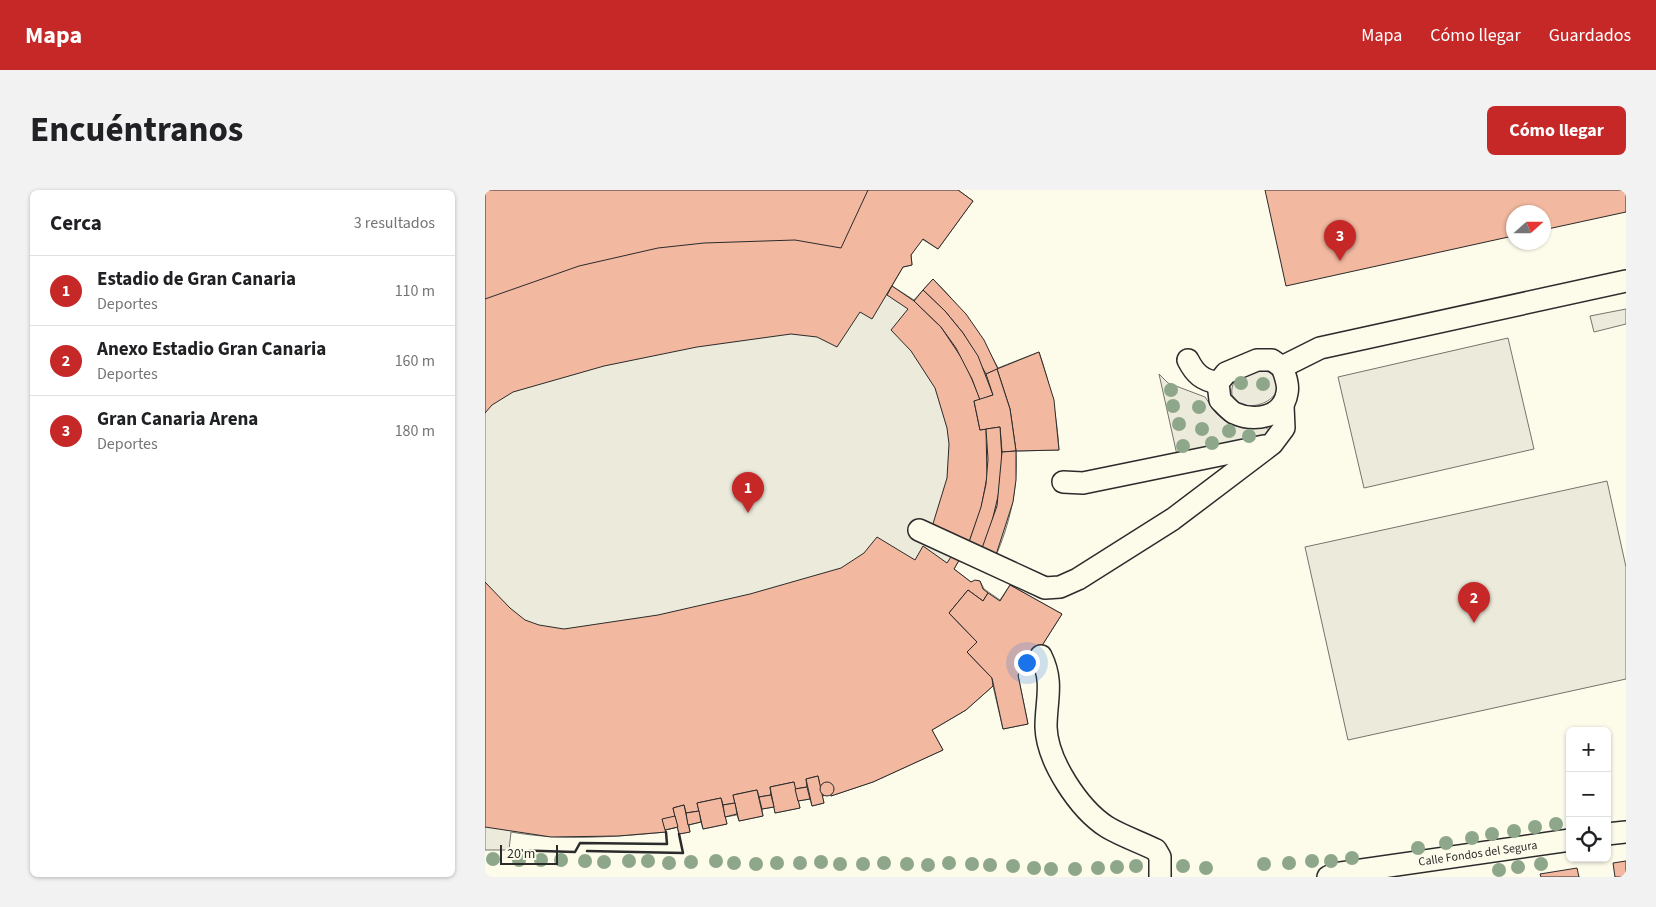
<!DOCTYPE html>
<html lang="es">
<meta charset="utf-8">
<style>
body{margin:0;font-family:"Source Sans 3",sans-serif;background:#f2f2f2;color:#202124}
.controls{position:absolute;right:15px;bottom:15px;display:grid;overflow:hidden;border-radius:8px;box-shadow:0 1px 4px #0004}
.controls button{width:45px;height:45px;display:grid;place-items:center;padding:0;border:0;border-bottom:1px solid #e0e0e0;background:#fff;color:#202124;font:25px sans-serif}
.compass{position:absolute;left:1021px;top:15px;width:45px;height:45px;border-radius:50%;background:#fff;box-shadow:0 1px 4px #0004;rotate:69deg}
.scale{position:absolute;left:15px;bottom:12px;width:58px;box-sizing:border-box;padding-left:5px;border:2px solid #2b2b2b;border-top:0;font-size:14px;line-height:18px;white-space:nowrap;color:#2b2b2b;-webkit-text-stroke:4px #fdfbea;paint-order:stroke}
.you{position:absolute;left:541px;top:472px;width:18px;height:18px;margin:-12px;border:4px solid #fff;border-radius:50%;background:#1a73e8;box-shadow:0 0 0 8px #1a73e833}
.badge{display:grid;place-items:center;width:32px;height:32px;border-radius:50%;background:#c62828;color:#fff;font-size:16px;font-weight:700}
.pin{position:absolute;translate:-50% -41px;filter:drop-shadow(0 1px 2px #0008)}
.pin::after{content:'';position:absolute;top:26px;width:18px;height:15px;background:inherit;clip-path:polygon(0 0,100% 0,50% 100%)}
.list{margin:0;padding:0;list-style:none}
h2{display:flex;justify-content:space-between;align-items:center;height:65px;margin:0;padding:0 20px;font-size:21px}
h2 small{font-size:16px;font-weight:400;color:#757577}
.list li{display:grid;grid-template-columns:32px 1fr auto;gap:15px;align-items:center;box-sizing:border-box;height:70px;padding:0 20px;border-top:1px solid #e0e0e0}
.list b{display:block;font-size:19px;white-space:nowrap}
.list p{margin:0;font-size:16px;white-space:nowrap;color:#757577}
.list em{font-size:16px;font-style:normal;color:#757577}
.icon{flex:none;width:28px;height:28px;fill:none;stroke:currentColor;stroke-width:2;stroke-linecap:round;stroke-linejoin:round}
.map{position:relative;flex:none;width:1141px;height:687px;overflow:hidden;border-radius:8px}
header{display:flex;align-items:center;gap:30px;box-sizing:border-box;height:70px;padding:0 25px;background:#c62828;color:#fff}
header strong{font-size:24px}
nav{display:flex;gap:28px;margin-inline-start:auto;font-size:18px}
.intro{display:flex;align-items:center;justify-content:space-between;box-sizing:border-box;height:120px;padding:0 30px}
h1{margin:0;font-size:35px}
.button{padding:12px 22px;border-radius:8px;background:#c62828;color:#fff;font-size:18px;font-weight:700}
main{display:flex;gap:30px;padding:0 30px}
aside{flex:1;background:#fff;border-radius:8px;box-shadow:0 1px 4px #0004}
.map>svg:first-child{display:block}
</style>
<header>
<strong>Mapa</strong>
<nav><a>Mapa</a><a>Cómo llegar</a><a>Guardados</a></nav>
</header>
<div class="intro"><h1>Encuéntranos</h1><a class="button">Cómo llegar</a></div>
<main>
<aside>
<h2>Cerca<small>3 resultados</small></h2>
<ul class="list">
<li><span class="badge">1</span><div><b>Estadio de Gran Canaria</b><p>Deportes</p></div><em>110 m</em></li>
<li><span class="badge">2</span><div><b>Anexo Estadio Gran Canaria</b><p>Deportes</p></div><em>160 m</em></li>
<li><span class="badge">3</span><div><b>Gran Canaria Arena</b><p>Deportes</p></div><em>180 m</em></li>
</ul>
</aside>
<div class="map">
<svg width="1141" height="687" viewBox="0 0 1141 687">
<rect width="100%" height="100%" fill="#fdfbea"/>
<g fill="#ecebdb" stroke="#74746e">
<path d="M 0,0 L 473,0 L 488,11 L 453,59 L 437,49 L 426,65 L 427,75 L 418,77 L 407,96 L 429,110 L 448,89 C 476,116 495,144 513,178 L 554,162 C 565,194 572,225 574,260 L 531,261 C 533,299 525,333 510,368 L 483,355 L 469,379 L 486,392 L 495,391 L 499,399 L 515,410 L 525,395 L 577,424 L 558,454 L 533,485 L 543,534 L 518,539 L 508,496 L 481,520 L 447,540 L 458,560 L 388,592 L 346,606 L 345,604 L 337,606 L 339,613 L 327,616 L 325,609 L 313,611 L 315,618 L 290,623 L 289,617 L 277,619 L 278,626 L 254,631 L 252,625 L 240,627 L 242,634 L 218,639 L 216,632 L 204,635 L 205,642 L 194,644 L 192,637 L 180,640 L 181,642 C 129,647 77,651 26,642 L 24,660 L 0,660 Z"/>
<polygon points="1141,119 1141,134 1109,142 1105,126"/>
<polygon points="1023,148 1049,259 879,298 853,187"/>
<path d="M 770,181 C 786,179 790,185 793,199 C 787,213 770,218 756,215 L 747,205 C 745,188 757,186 770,181 Z"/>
<polygon points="674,184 683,193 720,207 731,223 744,234 758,238 780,237 784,240 783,246 692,265"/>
<polygon points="1122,291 1141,377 1141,489 863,550 820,357"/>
</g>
<g fill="#f2b8a0" stroke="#2b2b2b">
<polygon points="0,0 473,0 488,11 453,59 438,49 426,65 427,75 418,77 387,129 375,122 352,157 332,147 306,144 212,157 119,176 28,202 7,215 0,223"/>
<polygon points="0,0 383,0 356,58 310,50 219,53 173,58 94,76 0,109"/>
<polygon points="780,0 1141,0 1141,22 1058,40 1058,22 1028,22 1028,46 801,96"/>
<polygon points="448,89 481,124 499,150 513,179 501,184 478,143 460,121 438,100"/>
<polygon points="407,96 429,111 456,137 480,173 494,206 495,210 489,211 495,240 501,239 502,287 496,319 483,355 447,337 462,288 464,254 462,238 450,198 426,161 406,140 423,119 402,105"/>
<polygon points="438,100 460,121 478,143 493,166 508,205 495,210 487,189 471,158 456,137 429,111"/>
<polygon points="554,162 569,210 574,260 531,261 525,219 512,179"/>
<polygon points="512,179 525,219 531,261 517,262 515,237 495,240 489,211 508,205 501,184"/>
<polygon points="515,237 517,269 514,302 505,340 496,361 483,355 496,317 501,294 503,269 501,239"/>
<polygon points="531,261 531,290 528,312 510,368 496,361 512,316 517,262"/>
<polygon points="392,347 430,370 438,356 462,373 469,362 483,355 469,379 486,392 490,390 495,391 498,399 503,403 498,411 483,400 464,423 492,452 482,462 507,488 508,496 481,520 447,540 458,560 388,592 346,606 345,604 337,606 333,586 321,589 322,597 310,599 309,592 285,597 286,605 274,607 272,600 248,605 250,613 238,615 236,608 212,613 214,621 201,623 199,615 188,618 193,637 180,640 181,642 133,646 66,647 0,637 0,392 25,418 40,430 54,435 79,439 173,425 265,404 356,378 379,363"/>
<polygon points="525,395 577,424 558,454 533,485 543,534 518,539 507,488 482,462 492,452 464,423 483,400 498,411 503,403 515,411"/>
<polygon points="333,586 339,613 327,616 321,589"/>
<polygon points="309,592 315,618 290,623 285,597"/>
<circle cx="342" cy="599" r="7"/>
<polygon points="322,597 325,609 313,611 310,599"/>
<polygon points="272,600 278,626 254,631 248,605"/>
<polygon points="286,605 289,617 277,619 274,607"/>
<polygon points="236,608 242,634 218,639 212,613"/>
<polygon points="250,613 252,624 240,627 238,615"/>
<polygon points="199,615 205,642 194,644 188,618"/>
<polygon points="214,621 216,632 203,635 201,623"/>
<polygon points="190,626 193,637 180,640 177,629"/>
<polygon points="1141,671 1141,687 1130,687 1128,673"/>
<polygon points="1092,678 1094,687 1056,687 1055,684"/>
</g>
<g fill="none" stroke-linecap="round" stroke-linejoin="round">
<g stroke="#2b2b2b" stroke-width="24">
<g id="minor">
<path d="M 703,170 C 710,184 717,190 733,193"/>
<path d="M 772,170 L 787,170 L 797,177 C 800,185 804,195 802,203 C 798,228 769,232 749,223 C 744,220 739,214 735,210 L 733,193 L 741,183 Z"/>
<polyline points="797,177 835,158 1141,91"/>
<polyline points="578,292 598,293 779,256"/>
<polyline points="434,340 560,398 575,397 593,389 688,329 787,254 799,238 798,216"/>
<path d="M 556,466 C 569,492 561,510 561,537 C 562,571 594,619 622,637 C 637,646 655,652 671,660 L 675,667 L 675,687"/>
<polyline points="1122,644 1141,642"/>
<path id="s1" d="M 843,687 L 849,684 L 1085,650"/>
</g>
</g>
<use href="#minor" stroke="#fdfbea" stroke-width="21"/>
<g stroke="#2b2b2b" stroke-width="2.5">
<polyline points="24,660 90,662 95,653 182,654 181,642"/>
<polyline points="102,661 198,663 194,644"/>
</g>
</g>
<g fill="#8ea78a">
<circle cx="756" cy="193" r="7"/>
<circle cx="778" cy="194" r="7"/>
<circle cx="686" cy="200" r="7"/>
<circle cx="688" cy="216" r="7"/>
<circle cx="714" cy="217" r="7"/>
<circle cx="694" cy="234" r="7"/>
<circle cx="717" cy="239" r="7"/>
<circle cx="744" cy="241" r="7"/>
<circle cx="764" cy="246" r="7"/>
<circle cx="727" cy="253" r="7"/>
<circle cx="698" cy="256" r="7"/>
<circle cx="1071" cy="634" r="7"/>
<circle cx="1050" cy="637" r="7"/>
<circle cx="1029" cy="641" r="7"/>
<circle cx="1007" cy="644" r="7"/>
<circle cx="987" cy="648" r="7"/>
<circle cx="961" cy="653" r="7"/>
<circle cx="933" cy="658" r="7"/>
<circle cx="867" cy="668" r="7"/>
<circle cx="8" cy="669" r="7"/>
<circle cx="34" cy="670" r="7"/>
<circle cx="56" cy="670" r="7"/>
<circle cx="76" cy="670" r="7"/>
<circle cx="100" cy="671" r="7"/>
<circle cx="144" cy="671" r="7"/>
<circle cx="163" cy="671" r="7"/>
<circle cx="231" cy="671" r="7"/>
<circle cx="827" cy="671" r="7"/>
<circle cx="846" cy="671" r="7"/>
<circle cx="119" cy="672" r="7"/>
<circle cx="206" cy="672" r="7"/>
<circle cx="336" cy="672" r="7"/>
<circle cx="184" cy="673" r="7"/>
<circle cx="249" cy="673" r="7"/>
<circle cx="292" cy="673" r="7"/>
<circle cx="315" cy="673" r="7"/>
<circle cx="399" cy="673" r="7"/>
<circle cx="464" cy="673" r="7"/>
<circle cx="804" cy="673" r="7"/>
<circle cx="271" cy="674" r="7"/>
<circle cx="355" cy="674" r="7"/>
<circle cx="378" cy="674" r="7"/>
<circle cx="422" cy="674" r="7"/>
<circle cx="487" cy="674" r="7"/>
<circle cx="779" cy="674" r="7"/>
<circle cx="1056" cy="674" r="7"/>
<circle cx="443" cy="675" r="7"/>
<circle cx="505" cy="675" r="7"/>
<circle cx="528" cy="676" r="7"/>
<circle cx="651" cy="676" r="7"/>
<circle cx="698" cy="676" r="7"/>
<circle cx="632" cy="677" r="7"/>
<circle cx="1033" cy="677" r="7"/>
<circle cx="549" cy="678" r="7"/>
<circle cx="613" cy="678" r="7"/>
<circle cx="721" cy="678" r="7"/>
<circle cx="566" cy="679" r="7"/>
<circle cx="590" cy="679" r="7"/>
<circle cx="1014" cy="680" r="7"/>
</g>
<g text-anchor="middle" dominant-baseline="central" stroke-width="4" stroke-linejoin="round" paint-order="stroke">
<g font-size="12" fill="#2b2b2b" stroke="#fdfbea">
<text stroke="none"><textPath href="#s1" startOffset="152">Calle Fondos del Segura</textPath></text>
</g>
</g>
</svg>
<div class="controls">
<button>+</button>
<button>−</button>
<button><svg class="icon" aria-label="locate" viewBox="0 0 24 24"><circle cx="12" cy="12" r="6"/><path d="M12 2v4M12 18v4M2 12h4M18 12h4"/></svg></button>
</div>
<svg class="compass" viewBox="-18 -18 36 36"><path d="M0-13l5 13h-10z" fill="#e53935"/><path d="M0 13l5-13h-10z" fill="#757577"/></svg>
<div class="scale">20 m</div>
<div class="you"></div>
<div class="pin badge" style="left:263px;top:323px">1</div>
<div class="pin badge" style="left:989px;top:433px">2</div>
<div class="pin badge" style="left:855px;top:71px">3</div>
</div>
</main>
